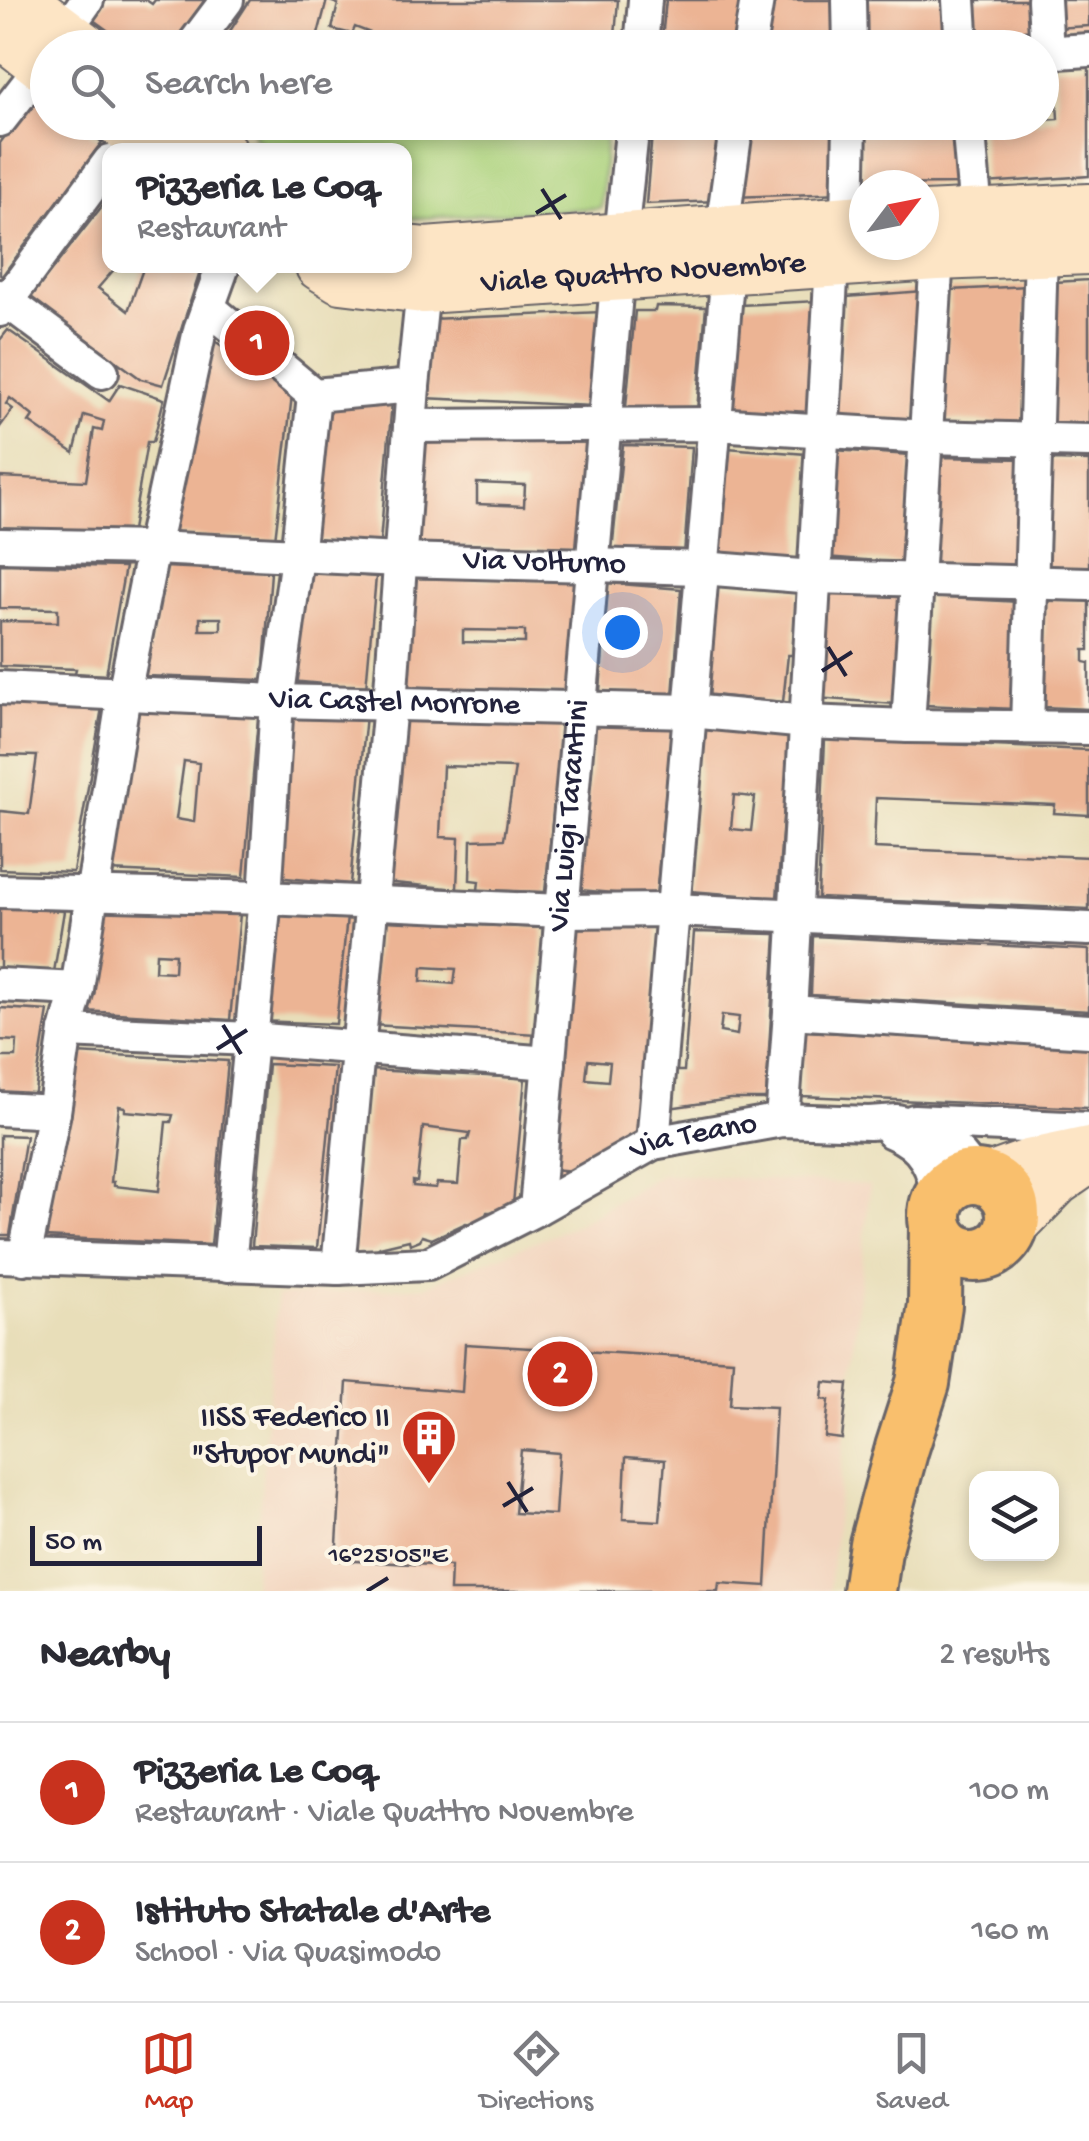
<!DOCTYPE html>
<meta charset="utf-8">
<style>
body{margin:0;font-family:"Gochi Hand",sans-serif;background:#f7f7f7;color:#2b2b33}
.controls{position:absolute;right:30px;bottom:30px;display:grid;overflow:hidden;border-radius:20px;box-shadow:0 5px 15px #0003}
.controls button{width:90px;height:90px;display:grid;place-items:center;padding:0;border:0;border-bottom:2px solid #e1e1e2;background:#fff;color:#2b2b33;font:50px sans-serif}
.compass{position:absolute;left:849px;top:170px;width:90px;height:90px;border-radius:50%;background:#fff;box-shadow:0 5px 15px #0003;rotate:58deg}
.scale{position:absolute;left:30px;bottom:25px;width:232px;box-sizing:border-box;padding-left:10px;border:5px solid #22223b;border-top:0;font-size:28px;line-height:35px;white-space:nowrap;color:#22223b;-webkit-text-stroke:8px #fcf5e5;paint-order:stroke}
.you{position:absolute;left:622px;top:632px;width:35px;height:35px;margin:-25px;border:8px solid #fff;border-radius:50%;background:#1a73e8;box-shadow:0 0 0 15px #1a73e833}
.badge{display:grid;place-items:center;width:65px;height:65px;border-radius:50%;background:#c8321e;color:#fff;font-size:32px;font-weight:700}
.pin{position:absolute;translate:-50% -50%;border:5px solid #fff;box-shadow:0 2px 10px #0006}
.popup{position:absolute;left:102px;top:143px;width:310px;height:130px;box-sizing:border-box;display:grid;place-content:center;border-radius:20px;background:#fff;filter:drop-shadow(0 2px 8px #0005);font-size:32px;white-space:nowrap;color:#7c7c81}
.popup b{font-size:38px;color:#2b2b33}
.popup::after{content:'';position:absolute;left:50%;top:100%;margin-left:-20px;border:20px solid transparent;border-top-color:#fff}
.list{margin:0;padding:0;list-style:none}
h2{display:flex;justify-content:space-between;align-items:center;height:130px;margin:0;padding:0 40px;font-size:42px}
h2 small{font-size:32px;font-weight:400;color:#7c7c81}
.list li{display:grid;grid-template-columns:65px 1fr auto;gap:30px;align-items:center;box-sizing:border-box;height:140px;padding:0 40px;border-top:2px solid #e1e1e2}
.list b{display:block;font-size:38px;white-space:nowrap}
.list p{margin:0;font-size:32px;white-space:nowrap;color:#7c7c81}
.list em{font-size:32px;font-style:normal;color:#7c7c81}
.icon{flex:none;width:55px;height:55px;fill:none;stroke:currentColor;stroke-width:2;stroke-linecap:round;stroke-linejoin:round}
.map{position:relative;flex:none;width:1089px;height:1591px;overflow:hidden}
.search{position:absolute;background:#fff;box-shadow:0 5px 15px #0003;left:30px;right:30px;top:30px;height:110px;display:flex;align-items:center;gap:25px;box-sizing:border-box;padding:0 35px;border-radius:55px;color:#7c7c81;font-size:38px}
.sheet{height:410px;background:#fff}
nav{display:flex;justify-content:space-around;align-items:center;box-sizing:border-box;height:140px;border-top:2px solid #e1e1e2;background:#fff;font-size:28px;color:#7c7c81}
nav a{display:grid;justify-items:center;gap:5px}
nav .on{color:#c8321e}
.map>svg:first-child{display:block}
</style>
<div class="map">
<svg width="1089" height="1591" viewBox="0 0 1089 1591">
<rect width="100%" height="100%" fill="#fcf5e5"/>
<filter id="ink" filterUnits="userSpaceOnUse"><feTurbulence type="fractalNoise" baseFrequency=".01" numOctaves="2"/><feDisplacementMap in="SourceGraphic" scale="20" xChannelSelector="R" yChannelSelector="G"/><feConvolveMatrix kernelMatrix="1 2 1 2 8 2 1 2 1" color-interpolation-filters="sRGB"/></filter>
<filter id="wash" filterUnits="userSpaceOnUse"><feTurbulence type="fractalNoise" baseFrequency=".0048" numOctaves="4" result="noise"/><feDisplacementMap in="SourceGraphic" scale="40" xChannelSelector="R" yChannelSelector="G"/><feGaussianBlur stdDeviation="2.25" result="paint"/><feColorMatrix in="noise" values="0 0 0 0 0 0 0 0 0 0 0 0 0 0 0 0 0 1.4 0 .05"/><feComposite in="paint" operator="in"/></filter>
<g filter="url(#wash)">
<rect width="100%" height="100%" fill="#e8deb9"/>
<polygon fill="#f2d4be" points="661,1174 870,1185 829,1591 253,1591 277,1296 426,1286 580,1223"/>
<polygon fill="#aad27c" stroke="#667a5c" stroke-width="2.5" points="259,122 607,123 601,208 405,219 404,150 272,150 253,136"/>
<g id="blocks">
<g fill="#ecb494" fill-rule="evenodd">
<polygon points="106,0 146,0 152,4 155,0 205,0 170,48 132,48 92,19"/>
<polygon points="250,0 327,0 315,46 301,44 299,48 278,48 270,43 267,48 219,48"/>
<polygon points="327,0 618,0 614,48 383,48 375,46 375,48 353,48 354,42 374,45 376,35 355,27 352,34 332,29 338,4"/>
<polygon points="666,0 750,0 743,48 661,48"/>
<polygon points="763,0 842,0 842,42 755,48"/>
<polygon points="858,0 948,0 951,35 859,40"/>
<polygon points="973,0 1037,0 1039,30 975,34"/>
<polygon points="1052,0 1089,0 1089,26 1054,28"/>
<polygon points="1089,65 1089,176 985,183 982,122 1042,122 1042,120 1058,119 1055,67"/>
<polygon points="37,94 48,102 48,122 75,122 102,142 2,276 0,275 0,143"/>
<polygon points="653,122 730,122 717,201 646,204"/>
<polygon points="744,122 843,122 844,193 732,197"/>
<polygon points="858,122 902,122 902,133 912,133 912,122 956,122 960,184 864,185"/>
<polygon points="110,196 110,266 117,266 98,288 128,311 144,266 202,266 163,385 141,379 30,298"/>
<polygon points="1089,280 1089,425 1050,425 1055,282"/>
<polygon points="1027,286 1024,424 941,420 951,290"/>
<polygon points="923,291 917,422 833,417 846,297"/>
<polygon points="817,301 810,416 728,413 740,305"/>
<polygon points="656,306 706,307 697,410 626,407 635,311 655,311"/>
<polygon points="602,312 593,406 424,398 430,319"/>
<polygon points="8,330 109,401 120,384 164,399 153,442 147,442 131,536 0,531 0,477 86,481 94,429 102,431 104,421 84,415 74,453 29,422 33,416 10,398 6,404 13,409 0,427 0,340"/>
<polygon points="215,341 292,395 275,540 170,535 189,434"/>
<polygon points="392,401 380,543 307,540 319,404"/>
<path d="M 423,438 L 590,442 L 579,551 L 413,545 ZM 477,483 L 525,485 L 524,506 L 477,504 Z"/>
<polygon points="623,445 692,447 684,555 612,551"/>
<polygon points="727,448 806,454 798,562 719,556"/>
<polygon points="833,450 911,455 904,563 825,557"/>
<polygon points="940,457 1023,459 1019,567 931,564"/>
<polygon points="1051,460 1089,461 1089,571 1045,569"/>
<polygon points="0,564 125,567 106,675 75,673 76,669 0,666 0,621 58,622 58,609 0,608"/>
<path d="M 165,567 L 271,572 L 263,680 L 145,676 ZM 200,618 L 221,618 L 221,630 L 200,630 Z"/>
<polygon points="301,570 376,577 366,688 291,681"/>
<path d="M 409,578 L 581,580 L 570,695 L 401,686 ZM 463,630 L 525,631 L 525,643 L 463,642 Z"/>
<polygon points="608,583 681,589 673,696 600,691"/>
<polygon points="714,583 798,591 792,655 788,655 783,702 703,694"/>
<polygon points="823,591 901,597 894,704 816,698"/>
<polygon points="929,597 1020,602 1015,709 924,705"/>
<polygon points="1046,599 1089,601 1089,650 1084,650 1084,662 1089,663 1089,709 1042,707"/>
<polygon points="0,699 103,702 73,872 0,869 0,811 29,814 37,756 0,755"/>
<path d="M 140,704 L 259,708 L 244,877 L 109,871 ZM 184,761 L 199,763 L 194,822 L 176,819 Z"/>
<polygon points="291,708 366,715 350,884 275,877"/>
<polygon points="398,715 563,719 545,892 478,890 479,881 470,880 471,840 504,839 515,768 443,766 440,837 459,838 457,889 384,882"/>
<polygon points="595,717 672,725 656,897 580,890"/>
<path d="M 703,722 L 790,728 L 777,898 L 690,891 ZM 734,795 L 755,797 L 751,831 L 731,829 Z"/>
<polygon points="825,739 1089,750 1089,815 1054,813 1055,805 876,798 874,848 1089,857 1089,909 818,898"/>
<path d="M 104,905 L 240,914 L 230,1020 L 84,1011 ZM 156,953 L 175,954 L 174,972 L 155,971 Z"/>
<polygon points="0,907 64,911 54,972 0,970"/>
<polygon points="268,912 347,917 336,1024 258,1021"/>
<path d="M 377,920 L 543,928 L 537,1034 L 372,1025 ZM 422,967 L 456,969 L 454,984 L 421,981 Z"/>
<path d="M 570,924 L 658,928 L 642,1130 L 574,1171 L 552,1169 ZM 588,1060 L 610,1062 L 608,1081 L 586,1079 Z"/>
<path d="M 694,932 L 776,934 L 766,1099 L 730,1099 L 669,1108 L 674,1071 L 684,1071 ZM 722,1015 L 739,1017 L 737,1035 L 720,1032 Z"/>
<polygon points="813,936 1089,950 1089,1011 811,995"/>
<polygon points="0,1008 48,1011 34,1097 0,1096 0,1057 16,1057 17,1041 0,1040"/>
<polygon points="805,1031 1089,1047 1089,1108 801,1096"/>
<path d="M 76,1053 L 228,1061 L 211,1245 L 44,1237 ZM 119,1106 L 125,1107 L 125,1111 L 173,1115 L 171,1122 L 166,1122 L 159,1191 L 114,1186 L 114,1182 L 111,1182 Z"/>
<polygon points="268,1064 335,1067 317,1248 252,1246"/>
<path d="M 370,1070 L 525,1078 L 513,1204 L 500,1212 L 487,1212 L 485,1218 L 474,1224 L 466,1223 L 432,1239 L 422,1236 L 420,1240 L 410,1244 L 409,1240 L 380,1247 L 372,1253 L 354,1251 ZM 423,1127 L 470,1133 L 468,1140 L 462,1140 L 458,1184 L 437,1183 L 436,1188 L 413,1186 L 413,1181 L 417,1182 Z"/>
<polygon points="0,1135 26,1136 10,1235 0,1235"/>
<path d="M 465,1344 L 733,1360 L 730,1405 L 776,1407 L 766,1586 L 719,1583 L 718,1591 L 450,1591 L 451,1566 L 336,1560 L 347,1382 L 462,1392 ZM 521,1450 L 559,1453 L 555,1515 L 515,1513 ZM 626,1457 L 665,1460 L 660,1521 L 623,1519 Z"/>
<polygon points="824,1382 848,1384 842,1439 825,1437 829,1400 822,1399"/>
</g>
</g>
</g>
<g filter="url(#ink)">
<use href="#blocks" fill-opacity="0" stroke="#676467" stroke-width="2.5"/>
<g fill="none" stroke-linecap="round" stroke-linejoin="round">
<g stroke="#676467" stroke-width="38">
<g id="minor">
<polyline points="849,0 850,48"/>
<polyline points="959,0 962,48"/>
<polyline points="1044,0 1047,53"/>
<polyline points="65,31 87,0"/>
<polyline points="191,48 227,0"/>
<polyline points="641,48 645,0"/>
<polyline points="749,48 757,0"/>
<polyline points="1042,53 1089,50"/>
<polyline points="0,120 42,66"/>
<polyline points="968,122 976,213"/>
<polyline points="848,220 850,122"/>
<polyline points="722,229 737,122"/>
<polyline points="0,296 102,372"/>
<polyline points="208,307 314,395 413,386"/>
<polyline points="0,310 110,161"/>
<polyline points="410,426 715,424 926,437 1089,441"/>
<path id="s1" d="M 0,545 L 153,548 L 400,560 L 702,568 L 813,577 L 1089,584"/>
<path id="s2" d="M 0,688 L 277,701 L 690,711 L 807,722 L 908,726 L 1089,728"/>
<polyline points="908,726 937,256"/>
<polyline points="1027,727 1041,252"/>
<polyline points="0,891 265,898 562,911 673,910 1089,929"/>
<polyline points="0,985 77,989"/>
<polyline points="790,1012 1089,1031"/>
<polyline points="66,1031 251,1039 549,1063"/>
<polyline points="0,1109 54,1112"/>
<polyline points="782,1120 790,1012 832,262"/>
<polyline points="914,1121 1089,1129"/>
<path d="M 892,1132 C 924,1145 935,1168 938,1201"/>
<polyline points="653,1143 728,269"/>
<path id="s3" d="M 536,1209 L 621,237 L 633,122"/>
<path id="s4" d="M 0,1256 L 338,1268 L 428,1264 L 536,1209 L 653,1143 L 782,1120 L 869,1123 L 897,1121 L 913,1125 L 947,1143 L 961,1156 L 978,1177"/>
<polyline points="24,1258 54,1112 66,1031 77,989 124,694 153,548 200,330 223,266"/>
<polyline points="229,1265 265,898 277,701 297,557 314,395"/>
<polyline points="338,1268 390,704 413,386 423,289"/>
</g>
</g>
<g stroke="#676467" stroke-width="52">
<g id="secondary">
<polyline points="22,0 86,48"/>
<polyline points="0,33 48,70"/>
<polyline points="119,122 156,150"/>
<polyline points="183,122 221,150"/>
<polyline points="924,216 1089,208"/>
<polyline points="404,250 425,252 864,219"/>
<path id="s5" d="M 320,266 L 341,279 L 423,289 L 937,256 L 1089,250"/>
<polyline points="986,1179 1028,1164 1089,1151"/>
<polyline points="1011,1228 1057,1181 1089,1159"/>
</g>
</g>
<g stroke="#676467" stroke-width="58">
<g id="primary">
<circle cx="974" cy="1216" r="39"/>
<polyline points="869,1591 876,1544 902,1448 923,1383 935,1305 936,1226"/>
</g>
</g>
<use href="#minor" stroke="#fff" stroke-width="32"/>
<use href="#secondary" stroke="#fde5c5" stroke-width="48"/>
<use href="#primary" stroke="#f9bf6d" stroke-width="52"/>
</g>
</g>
<path fill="none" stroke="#22223b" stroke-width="4" d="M 542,189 L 561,219M 536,213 L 566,195M 828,647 L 846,676M 822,671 L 852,652M 223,1025 L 241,1054M 217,1049 L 247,1030M 508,1482 L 527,1512M 503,1506 L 533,1488M 367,1591 L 388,1578"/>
<defs>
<g id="building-pin" transform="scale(2.875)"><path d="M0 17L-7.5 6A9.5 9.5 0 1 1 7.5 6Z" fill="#c8321e" stroke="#fcf5e5"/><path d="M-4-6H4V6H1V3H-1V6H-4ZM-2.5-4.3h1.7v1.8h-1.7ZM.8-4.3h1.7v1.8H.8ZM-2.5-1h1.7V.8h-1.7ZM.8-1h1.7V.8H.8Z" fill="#fff"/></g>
</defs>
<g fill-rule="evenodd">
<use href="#building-pin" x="429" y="1437"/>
</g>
<g text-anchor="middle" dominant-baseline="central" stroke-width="8" stroke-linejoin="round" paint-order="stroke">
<g font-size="32" fill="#22223b" stroke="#fcf5e5">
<text stroke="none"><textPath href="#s5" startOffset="328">Viale Quattro Novembre</textPath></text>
<text stroke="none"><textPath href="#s1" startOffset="545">Via Volturno</textPath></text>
<text stroke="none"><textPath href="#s2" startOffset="395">Via Castel Morrone</textPath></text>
<text stroke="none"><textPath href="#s3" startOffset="395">Via Luigi Tarantini</textPath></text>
<text stroke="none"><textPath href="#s4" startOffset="725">Via Teano</textPath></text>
</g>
<g font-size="32" fill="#22223b" stroke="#fcf5e5" text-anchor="end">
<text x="390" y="1419">IISS Federico II<tspan x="390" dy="37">"Stupor Mundi"</tspan></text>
</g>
</g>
<g font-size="25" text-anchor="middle" fill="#22223b" stroke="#fcf5e5" stroke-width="8" stroke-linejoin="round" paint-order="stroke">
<text x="388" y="1562">16°25'05"E</text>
</g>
</svg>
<div class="controls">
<button><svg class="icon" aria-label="layers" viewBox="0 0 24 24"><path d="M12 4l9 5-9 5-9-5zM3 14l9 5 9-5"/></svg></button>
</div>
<svg class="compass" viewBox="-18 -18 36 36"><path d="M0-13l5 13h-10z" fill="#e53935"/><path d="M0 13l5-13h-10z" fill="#7c7c81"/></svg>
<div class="scale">50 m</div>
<div class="you"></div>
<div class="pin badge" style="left:257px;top:343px">1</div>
<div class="popup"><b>Pizzeria Le Coq</b>Restaurant</div>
<div class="pin badge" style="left:560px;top:1374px">2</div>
<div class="search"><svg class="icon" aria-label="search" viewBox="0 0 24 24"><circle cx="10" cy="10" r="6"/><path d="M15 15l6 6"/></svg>Search here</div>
</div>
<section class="sheet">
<h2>Nearby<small>2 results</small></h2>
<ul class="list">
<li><span class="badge">1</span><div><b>Pizzeria Le Coq</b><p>Restaurant · Viale Quattro Novembre</p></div><em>100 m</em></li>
<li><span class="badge">2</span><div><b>Istituto Statale d'Arte</b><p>School · Via Quasimodo</p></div><em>160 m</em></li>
</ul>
</section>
<nav>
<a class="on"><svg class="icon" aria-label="map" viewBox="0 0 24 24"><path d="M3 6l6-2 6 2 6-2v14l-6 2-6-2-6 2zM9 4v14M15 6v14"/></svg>Map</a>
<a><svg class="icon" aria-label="directions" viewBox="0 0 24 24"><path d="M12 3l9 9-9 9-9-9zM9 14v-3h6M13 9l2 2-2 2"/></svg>Directions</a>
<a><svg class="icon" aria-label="saved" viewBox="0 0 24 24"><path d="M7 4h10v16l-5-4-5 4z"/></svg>Saved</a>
</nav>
